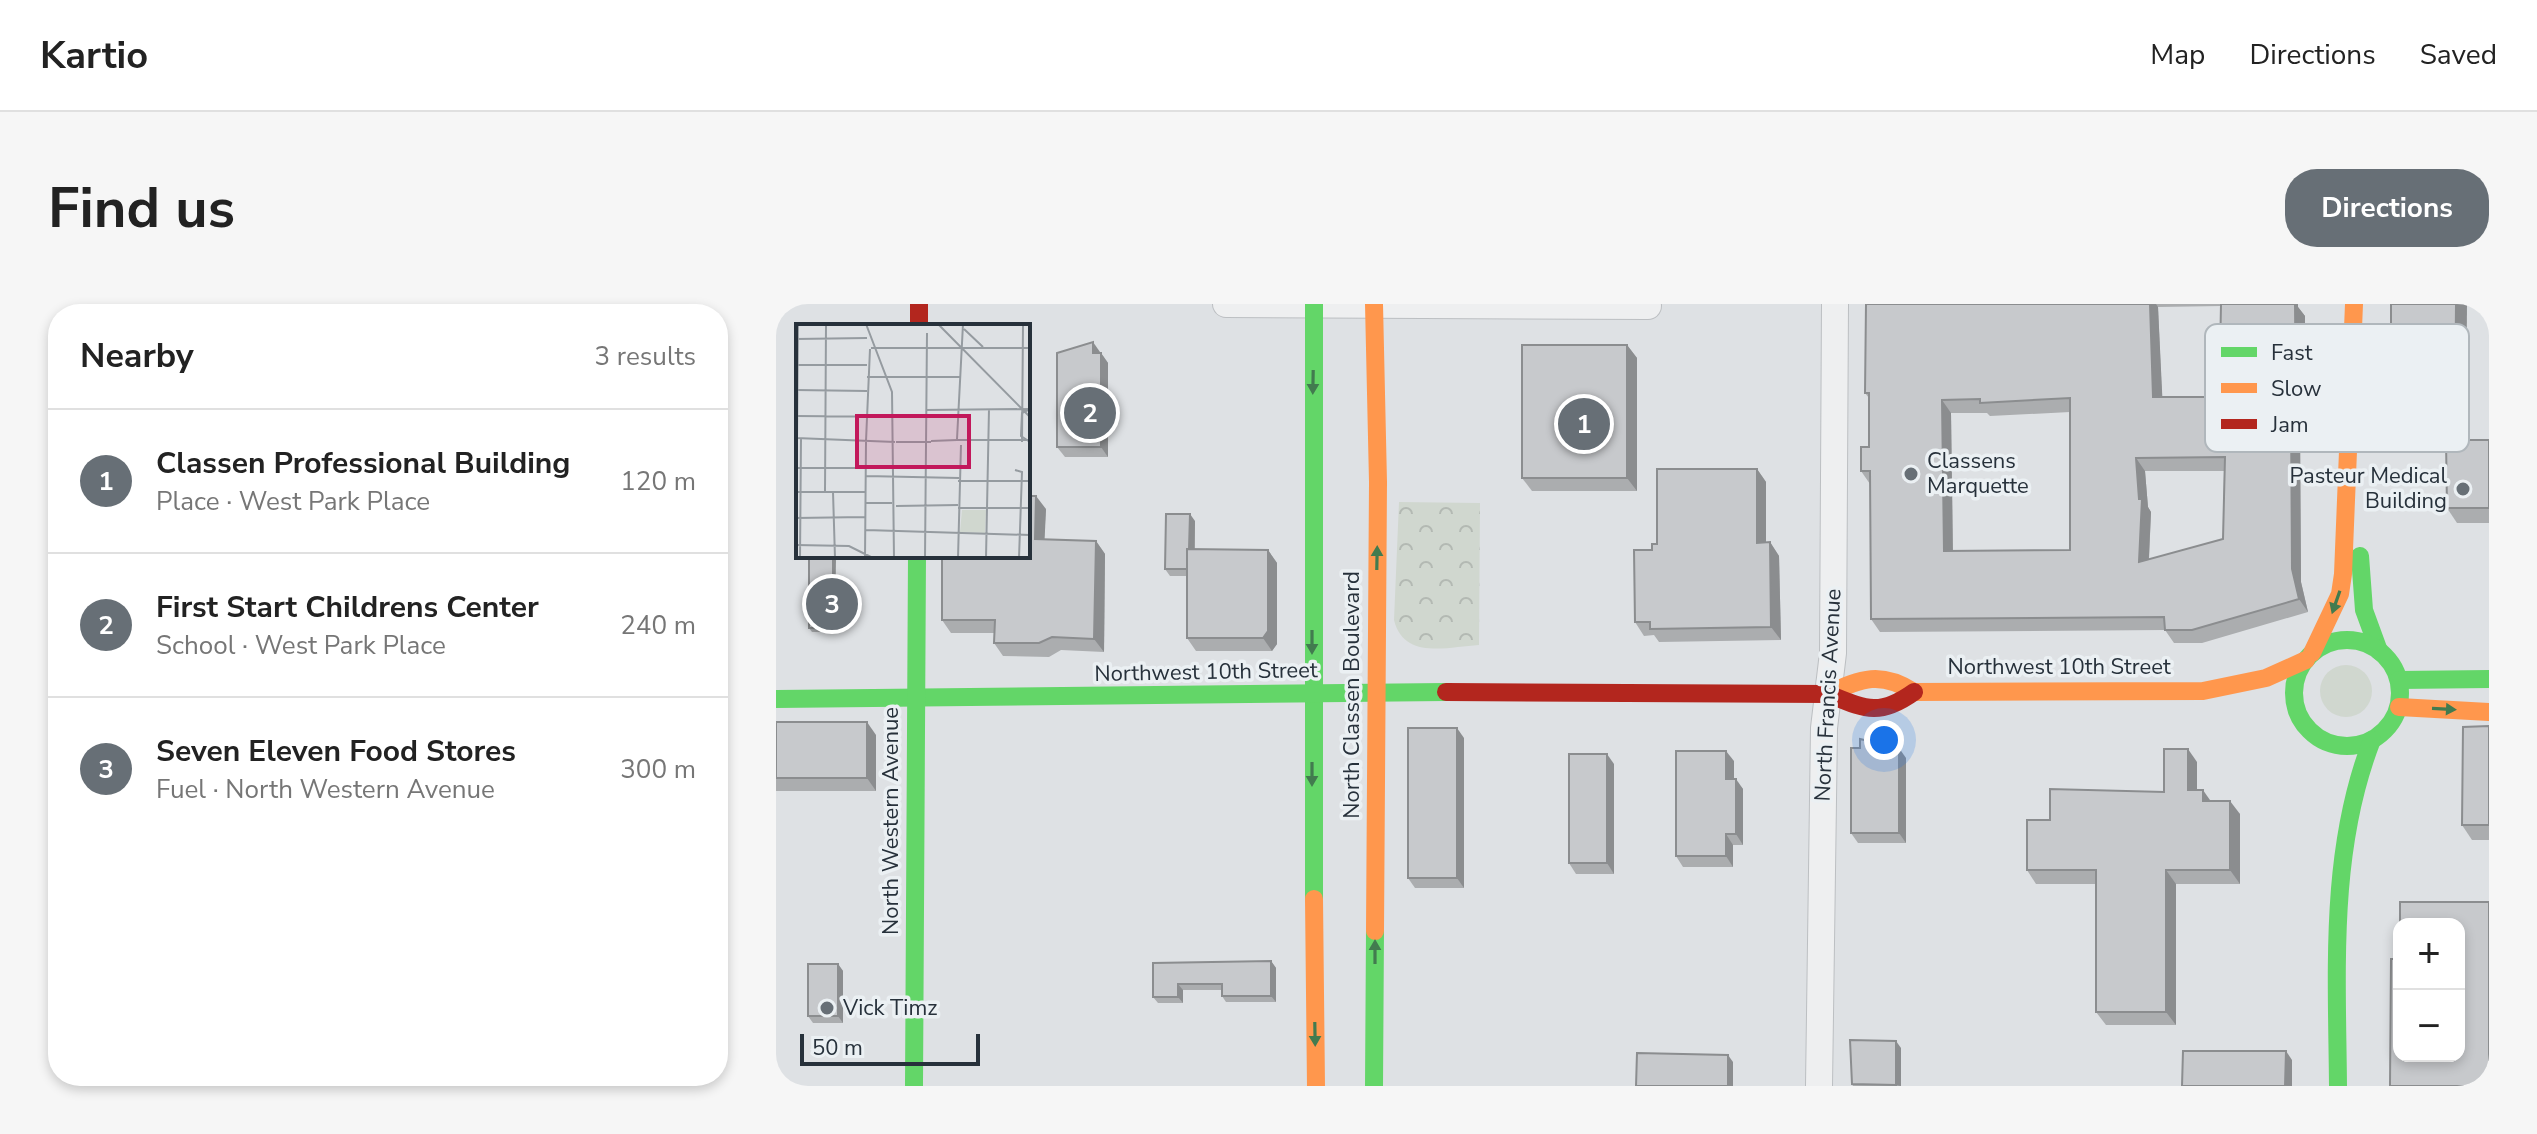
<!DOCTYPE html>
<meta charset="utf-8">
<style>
body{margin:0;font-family:"Nunito Sans",sans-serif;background:#f6f6f6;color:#222}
.controls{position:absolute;right:24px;bottom:24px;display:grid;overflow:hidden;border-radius:16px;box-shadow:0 4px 12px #0003}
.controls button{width:72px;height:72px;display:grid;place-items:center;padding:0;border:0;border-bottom:2px solid #e0e0e0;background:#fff;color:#222;font:40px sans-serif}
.scale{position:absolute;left:24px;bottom:20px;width:180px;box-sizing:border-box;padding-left:8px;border:4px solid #27313b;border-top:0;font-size:22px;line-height:28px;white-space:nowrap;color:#27313b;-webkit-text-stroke:6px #ebf0f3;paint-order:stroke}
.you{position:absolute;left:1108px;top:436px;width:28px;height:28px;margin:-20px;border:6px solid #fff;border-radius:50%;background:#1a73e8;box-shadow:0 0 0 12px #1a73e833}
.badge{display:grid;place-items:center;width:52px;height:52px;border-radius:50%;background:#676f76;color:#fff;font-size:26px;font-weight:700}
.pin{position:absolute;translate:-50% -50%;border:4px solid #fff;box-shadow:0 2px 8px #0006}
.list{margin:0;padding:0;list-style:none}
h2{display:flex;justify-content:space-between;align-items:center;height:104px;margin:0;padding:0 32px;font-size:34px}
h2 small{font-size:26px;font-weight:400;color:#767676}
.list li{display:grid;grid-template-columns:52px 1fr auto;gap:24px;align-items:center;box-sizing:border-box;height:144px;padding:0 32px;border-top:2px solid #e0e0e0}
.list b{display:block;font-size:30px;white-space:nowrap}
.list p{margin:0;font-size:26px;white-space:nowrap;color:#767676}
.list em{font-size:26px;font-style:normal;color:#767676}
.map{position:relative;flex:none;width:1713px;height:782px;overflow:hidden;border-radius:32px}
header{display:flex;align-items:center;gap:48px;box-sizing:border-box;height:112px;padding:0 40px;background:#fff;border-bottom:2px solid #e0e0e0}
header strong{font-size:38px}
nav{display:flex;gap:44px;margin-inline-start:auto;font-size:28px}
.intro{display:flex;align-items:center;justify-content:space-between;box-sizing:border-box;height:192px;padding:0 48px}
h1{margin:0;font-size:56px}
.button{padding:20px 36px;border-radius:32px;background:#676f76;color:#fff;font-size:28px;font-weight:700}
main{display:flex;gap:48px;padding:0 48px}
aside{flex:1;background:#fff;border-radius:32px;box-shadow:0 4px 12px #0003}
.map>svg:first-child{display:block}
</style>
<header>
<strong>Kartio</strong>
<nav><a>Map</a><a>Directions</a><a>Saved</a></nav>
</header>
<div class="intro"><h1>Find us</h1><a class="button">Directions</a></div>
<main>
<aside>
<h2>Nearby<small>3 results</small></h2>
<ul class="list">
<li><span class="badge">1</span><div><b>Classen Professional Building</b><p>Place · West Park Place</p></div><em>120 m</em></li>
<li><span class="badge">2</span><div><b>First Start Childrens Center</b><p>School · West Park Place</p></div><em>240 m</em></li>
<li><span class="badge">3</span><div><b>Seven Eleven Food Stores</b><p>Fuel · North Western Avenue</p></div><em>300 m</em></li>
</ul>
</aside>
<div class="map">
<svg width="1713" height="782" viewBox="0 0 1713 782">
<defs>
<pattern id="forest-crowns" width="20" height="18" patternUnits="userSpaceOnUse" patternTransform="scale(2)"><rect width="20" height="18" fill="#d0d7cf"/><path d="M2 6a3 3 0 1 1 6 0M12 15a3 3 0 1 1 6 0" fill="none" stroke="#b3b9b3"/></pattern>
</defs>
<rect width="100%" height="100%" fill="#dee1e4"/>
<circle fill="#d0d7cf" cx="1570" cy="387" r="26"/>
<path fill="url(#forest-crowns)" d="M 623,198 L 704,199 L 703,341 C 671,343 628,356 618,316 Z"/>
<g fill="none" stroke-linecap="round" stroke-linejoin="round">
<g stroke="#bcbfc2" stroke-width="28">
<g id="street">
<polyline points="450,0 872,2"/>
<polyline points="1043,782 1048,424 1057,349 1059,0"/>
</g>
</g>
<use href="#street" stroke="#eeeff0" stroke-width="26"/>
<g stroke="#63d668" stroke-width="18">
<polyline points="538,0 538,595"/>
<polyline points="1584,252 1588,306 1603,347"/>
<circle cx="1571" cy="389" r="53"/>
<polyline points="1623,376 1713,375"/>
<polyline points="0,395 670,388"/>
<polyline points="138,782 141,252"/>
<polyline points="598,782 599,627"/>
<path d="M 1562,782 C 1561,666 1553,546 1596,436"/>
</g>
<g stroke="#ff974d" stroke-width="18">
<polyline points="598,0 602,178 599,627"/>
<polyline points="1536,349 1564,290 1567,270 1578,0"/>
<path d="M 1052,390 C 1086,374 1105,367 1138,388 L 1427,387 L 1490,374 L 1530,356"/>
<polyline points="1623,403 1713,408"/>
<polyline points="538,595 540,782"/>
</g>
<g stroke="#b3261e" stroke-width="18">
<polyline points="143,0 143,22"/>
<path d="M 670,388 L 1052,390 C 1089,405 1103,413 1138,388"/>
</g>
</g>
<g fill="#abadaf" fill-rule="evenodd">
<path d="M 1090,0 L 1522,0 L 1522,3 L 1529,12 L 1529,120 L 1524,120 L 1525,278 L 1532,308 L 1426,339 L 1398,339 L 1389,326 L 1104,328 L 1095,315 L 1094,180 L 1085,167 L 1093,143 L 1093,94 L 1089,89 ZM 1445,2 L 1444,52 L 1448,58 L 1449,93 L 1386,93 L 1382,3 ZM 1294,108 L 1294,246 L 1177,247 L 1175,109 L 1211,109 L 1214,112 ZM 1369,167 L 1448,167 L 1447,235 L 1373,256 L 1375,208 L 1372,203 Z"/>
<polygon points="1615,0 1690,126 1626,126 1615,110"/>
<polygon points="851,41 861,54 861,187 756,187 746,174"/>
<polygon points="325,49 332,59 332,153 289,153 281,143"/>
<polygon points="1713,136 1713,219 1681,219 1671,204"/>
<polygon points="981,165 990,178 990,239 994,238 1003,252 1005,336 883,338 878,331 868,332 859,318 876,246 881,240"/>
<polygon points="270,205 268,235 320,237 329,250 328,348 285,346 273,353 227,352 218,339 218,329 175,329 166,316"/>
<polygon points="419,217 419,246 492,246 501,259 501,340 496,347 420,347 411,334 411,272 394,272 389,265"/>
<polygon points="33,252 59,328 36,328 33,324"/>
<polygon points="0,418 100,431 100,487 0,487"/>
<polygon points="1713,422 1713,536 1696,536 1686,521"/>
<polygon points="688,434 688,584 639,584 632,574"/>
<polygon points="1084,444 1130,454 1130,539 1082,539 1075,529"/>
<polygon points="958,457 958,475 967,485 967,541 957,541 957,563 907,563 900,552"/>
<polygon points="1421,458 1421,486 1435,497 1464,510 1464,580 1400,580 1400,721 1330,721 1320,708 1320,580 1260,580 1251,566 1274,516 1388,488"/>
<polygon points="838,460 838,570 800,570 793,559"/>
<polygon points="495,657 500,664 500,698 450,698 446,692 446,686 407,686 407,699 382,699 377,693 377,659"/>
<polygon points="62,660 67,667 67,719 37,719 32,712"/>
<polygon points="1125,744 1125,782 1077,782 1076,780"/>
</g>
<g fill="#8b8d8f">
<polygon points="1374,0 1380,0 1382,3 1387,107 1377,93"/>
<polygon points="1514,0 1522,0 1522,3 1529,12 1529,120 1520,107"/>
<polygon points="1680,0 1691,0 1690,126 1679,111"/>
<polygon points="317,38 324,48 317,49"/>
<polygon points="851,41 861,54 861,187 851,174"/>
<polygon points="325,49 332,59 332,153 325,143"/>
<polygon points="1166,96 1175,109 1177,260 1168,247"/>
<polygon points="1515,107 1524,120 1525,278 1532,308 1523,295 1516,265"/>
<polygon points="1360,154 1369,167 1372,203 1375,208 1372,272 1363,258 1363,195"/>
<polygon points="981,165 990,178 990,252 981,239"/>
<polygon points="260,192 270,205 268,248 259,235"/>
<polygon points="414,210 419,217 418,272 413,265"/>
<polygon points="320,237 329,250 328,348 318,335"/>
<polygon points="994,238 1003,252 1005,336 995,323"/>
<polygon points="492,246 501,259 501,340 496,347 487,334"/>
<polygon points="57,252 60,252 59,328 57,324"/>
<polygon points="91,418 100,431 100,487 91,474"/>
<polygon points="681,424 688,434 688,584 681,574"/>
<polygon points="1123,444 1130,454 1130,539 1123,529"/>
<polygon points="1412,445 1421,458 1421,499 1412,486"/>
<polygon points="950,447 958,457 958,485 950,475"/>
<polygon points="831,450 838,460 838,570 831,559"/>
<polygon points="960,475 967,485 967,541 960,530"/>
<polygon points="1427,486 1436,499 1427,497"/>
<polygon points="1454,497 1464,510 1464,580 1454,566"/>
<polygon points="950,530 957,541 957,563 950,552"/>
<polygon points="1390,566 1400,580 1400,721 1390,708"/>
<polygon points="495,657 500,664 500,698 495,692"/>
<polygon points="62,660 67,667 67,719 62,712"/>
<polygon points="402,680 407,686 407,699 402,693"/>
<polygon points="1120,737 1125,744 1125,782 1120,781"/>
<polygon points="1510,747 1516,756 1516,782 1509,782"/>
<polygon points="952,751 957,758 957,782 952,782"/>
</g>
<g fill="#c7c9cc" stroke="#8b8d8f" stroke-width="2" fill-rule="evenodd">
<path d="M 1090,0 L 1374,0 L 1377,93 L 1449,93 L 1448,52 L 1444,52 L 1445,0 L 1519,0 L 1520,107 L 1515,107 L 1516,265 L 1523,295 L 1416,326 L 1389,326 L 1388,313 L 1095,315 L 1094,167 L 1085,167 L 1085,143 L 1093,143 L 1093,89 L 1089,89 ZM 1294,94 L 1294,246 L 1168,247 L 1166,96 L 1204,95 L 1204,99 ZM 1449,153 L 1447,235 L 1363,258 L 1366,195 L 1363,195 L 1360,154 Z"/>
<polygon points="1615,0 1680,0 1679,111 1615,110"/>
<polygon points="317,38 317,49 325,49 325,143 281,143 281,49"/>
<rect x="746" y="41" width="105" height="133"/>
<polygon points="1670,136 1713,136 1713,204 1671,204"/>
<polygon points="881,165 981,165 981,239 994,238 995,323 874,325 874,318 859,318 858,246 876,246 876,240 881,240"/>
<polygon points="252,192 260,192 259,235 320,237 318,335 276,333 263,339 218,339 219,316 166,316 166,252 252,252"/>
<polygon points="390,210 414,210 413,245 411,245 411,265 389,265"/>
<polygon points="411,245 492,246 492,327 487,334 411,334"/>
<rect x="33" y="252" width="24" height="72"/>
<rect x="0" y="418" width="91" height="56"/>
<polygon points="1713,422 1713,521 1686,521 1687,423"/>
<rect x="632" y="424" width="49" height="150"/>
<polygon points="1084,435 1123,444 1123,529 1075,529 1075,444 1084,444"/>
<polygon points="1388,445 1412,445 1412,486 1427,486 1427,497 1454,497 1454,566 1390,566 1390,708 1320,708 1320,566 1251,566 1251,516 1274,516 1274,485 1388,488"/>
<polygon points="900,447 950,447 950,475 960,475 960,530 950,530 950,552 900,552"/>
<rect x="793" y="450" width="38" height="109"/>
<polygon points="1624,598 1713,598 1713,782 1614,782 1615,655 1623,655 1623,752 1683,752 1683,620 1624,620"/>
<polygon points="495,657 495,692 446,692 446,680 402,680 402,693 377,693 377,659"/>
<rect x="32" y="660" width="30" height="52"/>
<polygon points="1074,736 1120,737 1120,781 1076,780"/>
<polygon points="1407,747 1510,747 1509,782 1406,782"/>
<polygon points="861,749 952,751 952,782 860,782"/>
</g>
<defs><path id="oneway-solid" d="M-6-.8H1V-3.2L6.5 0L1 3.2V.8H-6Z" transform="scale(2)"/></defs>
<g fill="#427b4f">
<use href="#oneway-solid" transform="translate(537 78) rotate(91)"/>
<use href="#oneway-solid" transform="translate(601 254) rotate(-89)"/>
<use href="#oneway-solid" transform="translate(1560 298) rotate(109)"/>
<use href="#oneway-solid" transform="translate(536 338) rotate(90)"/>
<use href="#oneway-solid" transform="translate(1668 405) rotate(3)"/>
<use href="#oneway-solid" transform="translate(536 470) rotate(90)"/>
<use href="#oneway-solid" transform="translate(599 648) rotate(-90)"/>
<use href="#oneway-solid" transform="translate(539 730) rotate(89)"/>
</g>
<g fill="#676f76" stroke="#ebf0f3" stroke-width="3">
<circle cx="1135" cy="170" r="8"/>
<circle cx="1687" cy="185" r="8"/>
<circle cx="51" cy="704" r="8"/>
</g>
<g text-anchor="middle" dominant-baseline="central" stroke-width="7" stroke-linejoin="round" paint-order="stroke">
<g font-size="22" fill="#27313b" stroke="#ebf0f3" text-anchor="start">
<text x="1151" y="157">Classens<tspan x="1151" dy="25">Marquette</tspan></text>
<text x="1671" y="172" text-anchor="end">Pasteur Medical<tspan x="1671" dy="25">Building</tspan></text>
<text x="67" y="704">Vick Timz</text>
</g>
<g font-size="22" fill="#27313b" stroke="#ebf0f3">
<text x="1283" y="363">Northwest 10th Street</text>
<text transform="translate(430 368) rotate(-1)">Northwest 10th Street</text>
<text transform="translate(576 391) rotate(-90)">North Classen Boulevard</text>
<text transform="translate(1052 391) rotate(-87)">North Francis Avenue</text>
<text transform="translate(115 517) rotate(-90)">North Western Avenue</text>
</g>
</g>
<g transform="translate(20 20)">
<rect width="234" height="234" fill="#dee1e4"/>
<path d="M 166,186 L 190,186 L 189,209 L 164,208 Z" fill="#d0d7cf"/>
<path fill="none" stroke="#959ba0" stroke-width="2" d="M 70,0 L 96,68 L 98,234M 142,0 L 234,93M 168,5 L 187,23M 0,15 L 71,14M 75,24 L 234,24M 0,41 L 71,41M 71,53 L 165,53M 0,66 L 71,67M 234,85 L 226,89 L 225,112 L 234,118M 130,86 L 234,85M 0,92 L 118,93M 0,114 L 99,118M 161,115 L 167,0M 161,116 L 234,116M 1,117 L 2,0M 70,117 L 74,25M 135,117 L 161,116M 100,118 L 135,118M 226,118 L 227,0M 0,144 L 69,144M 219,146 L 226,148 L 223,234M 70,152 L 163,154M 162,157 L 234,157M 0,168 L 69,168M 29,168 L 30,0M 37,168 L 39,234M 70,179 L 96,179M 100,182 L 162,181M 162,184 L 234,184M 0,194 L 69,193M 70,206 L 234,211M 0,221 L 53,222 L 77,234M 4,234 L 5,115M 69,234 L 70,118M 129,234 L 131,9M 162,234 L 165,121M 190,234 L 193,85"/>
<path fill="#c2185b" fill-opacity="0.15" stroke="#c2185b" stroke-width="4" d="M 61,92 L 173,92 L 173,143 L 61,143 Z"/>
<rect width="234" height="234" fill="none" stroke="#27313b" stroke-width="4"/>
</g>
<rect x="1429" y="20" width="264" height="128" rx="12" fill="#ebf0f3" stroke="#b0b7bc" stroke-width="2"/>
<rect x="1445" y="43" width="36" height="10" fill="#63d668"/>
<rect x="1445" y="79" width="36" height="10" fill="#ff974d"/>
<rect x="1445" y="115" width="36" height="10" fill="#b3261e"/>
<g font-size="22" fill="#27313b">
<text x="1495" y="56">Fast</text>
<text x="1495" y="92">Slow</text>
<text x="1495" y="128">Jam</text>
</g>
</svg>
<div class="controls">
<button>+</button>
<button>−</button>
</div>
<div class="scale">50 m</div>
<div class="you"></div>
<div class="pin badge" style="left:808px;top:120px">1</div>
<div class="pin badge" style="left:314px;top:109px">2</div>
<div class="pin badge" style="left:56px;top:300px">3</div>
</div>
</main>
